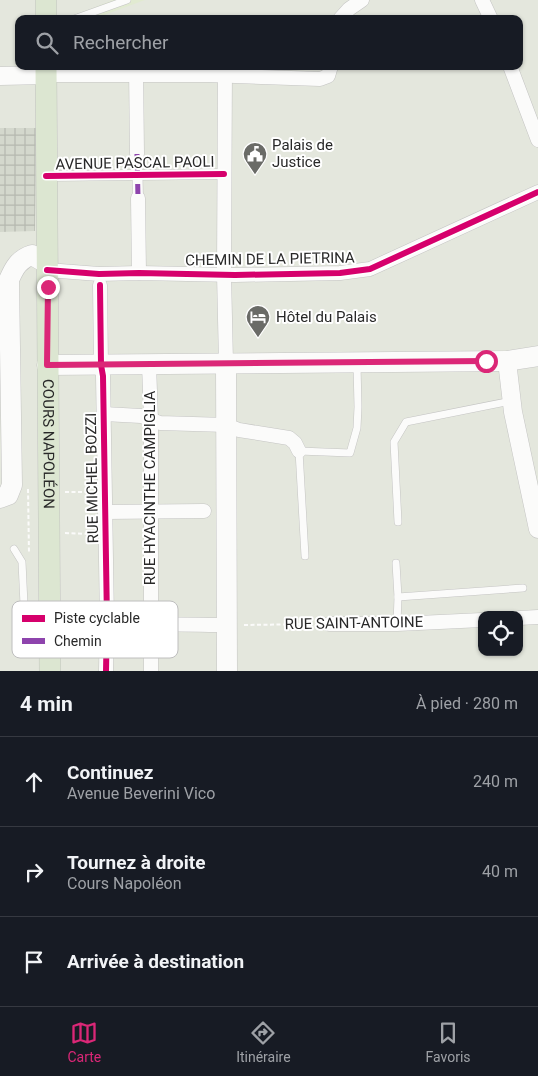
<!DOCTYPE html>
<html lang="fr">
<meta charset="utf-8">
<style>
body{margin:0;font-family:Roboto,sans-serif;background:#20242c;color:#f1f3f6}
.controls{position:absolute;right:15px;bottom:15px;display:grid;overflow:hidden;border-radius:10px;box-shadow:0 1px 4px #0004}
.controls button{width:45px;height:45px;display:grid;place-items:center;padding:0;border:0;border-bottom:1px solid #363941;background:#171b24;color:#f1f3f6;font:25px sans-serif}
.stop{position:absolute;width:15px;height:15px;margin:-11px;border:4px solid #db2777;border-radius:50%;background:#fff}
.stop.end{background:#db2777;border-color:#fff;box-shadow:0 1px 5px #0008}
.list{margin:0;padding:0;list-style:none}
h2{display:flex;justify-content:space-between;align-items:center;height:65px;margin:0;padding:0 20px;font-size:21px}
h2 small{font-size:16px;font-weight:400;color:#9ea1a6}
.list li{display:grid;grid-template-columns:32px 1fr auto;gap:15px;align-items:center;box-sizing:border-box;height:90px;padding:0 20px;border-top:1px solid #363941}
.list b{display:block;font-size:19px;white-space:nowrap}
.list p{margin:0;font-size:16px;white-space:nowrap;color:#9ea1a6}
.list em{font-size:16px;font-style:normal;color:#9ea1a6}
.icon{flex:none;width:28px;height:28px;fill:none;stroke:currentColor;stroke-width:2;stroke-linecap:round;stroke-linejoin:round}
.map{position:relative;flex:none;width:538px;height:671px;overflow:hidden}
.search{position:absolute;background:#171b24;box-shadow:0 1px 4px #0004;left:15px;right:15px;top:15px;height:55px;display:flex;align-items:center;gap:12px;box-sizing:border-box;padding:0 18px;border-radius:10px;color:#9ea1a6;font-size:19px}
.sheet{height:335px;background:#171b24}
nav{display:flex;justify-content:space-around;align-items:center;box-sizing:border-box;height:70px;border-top:1px solid #363941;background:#171b24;font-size:14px;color:#9ea1a6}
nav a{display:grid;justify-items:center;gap:2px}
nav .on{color:#db2777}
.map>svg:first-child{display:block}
</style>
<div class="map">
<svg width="538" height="671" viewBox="0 0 538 671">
<defs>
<pattern id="plaza-grid" width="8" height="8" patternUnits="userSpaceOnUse" patternTransform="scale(1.25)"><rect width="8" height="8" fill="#d4d8cd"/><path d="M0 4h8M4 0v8" fill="none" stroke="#b6b9b0"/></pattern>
</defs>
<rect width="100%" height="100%" fill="#e4e7dd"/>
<polygon fill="#e1ead1" points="113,0 145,0 93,19 65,19"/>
<polygon fill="url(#plaza-grid)" points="0,128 36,128 35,231 0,232"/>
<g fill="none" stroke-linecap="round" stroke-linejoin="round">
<g stroke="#c4c4c3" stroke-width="8">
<g id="service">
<polyline points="74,19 127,0"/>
<polyline points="398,522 394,442 406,422 511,401"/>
<polyline points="14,549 22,562 25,626"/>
<polyline points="305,556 299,451 350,453 357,428 358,407 357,365"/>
<polyline points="396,563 398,597 397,624"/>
<polyline points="398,597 523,588"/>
</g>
</g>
<g stroke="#c4c4c3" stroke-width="11">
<g id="pedestrian">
<polyline points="137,154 138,198"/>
<polyline points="46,176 224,174"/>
</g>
</g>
<g stroke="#c4c4c3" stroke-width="15">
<g id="minor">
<polyline points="482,0 491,19"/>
<polyline points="340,19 349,9 362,0"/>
<polyline points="225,66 224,274 226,363"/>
<polyline points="510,66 538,140"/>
<polyline points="136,67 137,154"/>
<polyline points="46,75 208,75 320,79 328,76 331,66"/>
<polyline points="138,198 139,273"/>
<polyline points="47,270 99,274 139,273 235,275 340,273 370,269 538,192"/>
<polyline points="100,285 101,365 103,376 107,621 106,671"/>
<polyline points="149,364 151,420 151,671"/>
<polyline points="104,414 141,416 160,423 226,425 239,430 289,438 295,443 299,451"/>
<polyline points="105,512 204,511"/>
<polyline points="519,618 538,617"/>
<path d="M 49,622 C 109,622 167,625 226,625"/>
<polyline points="329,624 397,624 482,620"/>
</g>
</g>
<g stroke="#c4c4c3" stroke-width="19">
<g id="tertiary">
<polyline points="0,76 46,75"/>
<polyline points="507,361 513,412 538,529"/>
</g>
</g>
<g stroke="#c4c4c3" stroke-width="21">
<g id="secondary">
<polyline points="226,363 227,671"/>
<polyline points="47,365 507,361 538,356"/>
<path d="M 0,498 L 8,495 L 12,485 L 9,280 C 14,268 19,259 32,255 L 46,263"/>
</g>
</g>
<g stroke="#c2c3c0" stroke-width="22">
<g id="primary">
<polyline points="46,0 46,19"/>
<path id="s1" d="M 46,66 L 50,671"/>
</g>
</g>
<g stroke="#fbfbfa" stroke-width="2" stroke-dasharray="4 2.5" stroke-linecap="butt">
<polyline points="28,489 29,554"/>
<polyline points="65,492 93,492"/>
<polyline points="65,533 92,534"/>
<polyline points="244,625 317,624"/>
</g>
<use href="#service" stroke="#fbfbfa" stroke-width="7"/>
<use href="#pedestrian" stroke="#fbfbfa" stroke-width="10"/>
<use href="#minor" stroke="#fbfbfa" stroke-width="14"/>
<use href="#tertiary" stroke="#fbfbfa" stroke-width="18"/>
<use href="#secondary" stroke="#fbfbfa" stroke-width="20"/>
<use href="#primary" stroke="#dce6d1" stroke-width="21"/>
<polyline stroke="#8e44ad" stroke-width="5" stroke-dasharray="10 5" stroke-linecap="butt" points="137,154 138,198"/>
<g stroke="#fff" stroke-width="9">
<g id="cycleway">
<polyline points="46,176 224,174"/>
<polyline points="47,270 99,274 139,273 235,275 340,273 370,269 538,192"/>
<polyline points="100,285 101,365 103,376 107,621 106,671"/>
</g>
</g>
<use href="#cycleway" stroke="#d6006c" stroke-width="6"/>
</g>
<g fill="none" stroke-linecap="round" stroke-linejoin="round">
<polyline stroke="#db2777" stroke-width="6" points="48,287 47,365 486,361"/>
</g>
<defs>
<g id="civic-pin" transform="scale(1.25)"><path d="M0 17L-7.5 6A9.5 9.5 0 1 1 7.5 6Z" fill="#6a6b67" stroke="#fff"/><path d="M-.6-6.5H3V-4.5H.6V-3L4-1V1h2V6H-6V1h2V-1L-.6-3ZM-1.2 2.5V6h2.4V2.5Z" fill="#fff"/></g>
<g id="hotel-pin" transform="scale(1.25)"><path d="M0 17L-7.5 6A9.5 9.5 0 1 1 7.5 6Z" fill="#6a6b67" stroke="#fff"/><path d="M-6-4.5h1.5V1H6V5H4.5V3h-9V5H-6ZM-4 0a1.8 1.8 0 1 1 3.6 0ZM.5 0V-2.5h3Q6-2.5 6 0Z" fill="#fff"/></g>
</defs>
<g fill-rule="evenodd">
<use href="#civic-pin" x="255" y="154"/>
<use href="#hotel-pin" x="258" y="317"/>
</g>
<g text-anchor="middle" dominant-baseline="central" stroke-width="4" stroke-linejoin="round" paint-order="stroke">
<g font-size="15" fill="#282828" stroke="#fff" text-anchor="start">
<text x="272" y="145">Palais de<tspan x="272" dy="17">Justice</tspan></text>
<text x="276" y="317">Hôtel du Palais</text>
</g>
<g font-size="15" fill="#282828" stroke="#fff">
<text transform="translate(135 163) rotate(-1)">AVENUE PASCAL PAOLI</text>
<text transform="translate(270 259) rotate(-1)">CHEMIN DE LA PIETRINA</text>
<text stroke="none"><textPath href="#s1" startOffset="378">COURS NAPOLÉON</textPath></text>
<text transform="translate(92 478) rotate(-91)">RUE MICHEL BOZZI</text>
<text transform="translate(150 488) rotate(-90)">RUE HYACINTHE CAMPIGLIA</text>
<text transform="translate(354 623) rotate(-1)">RUE SAINT-ANTOINE</text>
</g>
</g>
<rect x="12" y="601" width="166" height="57" rx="8" fill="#fff" stroke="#bebebe" stroke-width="1"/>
<rect x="22" y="615" width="23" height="7" fill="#d6006c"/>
<rect x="22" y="638" width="23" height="6" fill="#8e44ad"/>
<g font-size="14" fill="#282828">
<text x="54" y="623">Piste cyclable</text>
<text x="54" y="646">Chemin</text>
</g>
</svg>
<div class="controls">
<button><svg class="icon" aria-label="locate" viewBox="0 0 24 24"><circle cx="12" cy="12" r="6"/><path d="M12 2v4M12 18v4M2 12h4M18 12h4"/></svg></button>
</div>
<div class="stop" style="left:486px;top:361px"></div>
<div class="stop end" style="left:48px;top:287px"></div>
<div class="search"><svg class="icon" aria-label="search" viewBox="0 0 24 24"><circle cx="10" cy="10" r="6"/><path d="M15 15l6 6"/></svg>Rechercher</div>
</div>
<section class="sheet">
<h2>4 min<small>À pied · 280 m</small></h2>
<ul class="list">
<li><svg class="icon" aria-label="ahead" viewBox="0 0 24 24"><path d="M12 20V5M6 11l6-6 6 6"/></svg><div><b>Continuez</b><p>Avenue Beverini Vico</p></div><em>240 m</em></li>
<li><svg class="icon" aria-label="right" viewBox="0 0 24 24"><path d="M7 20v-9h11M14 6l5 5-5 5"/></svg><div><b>Tournez à droite</b><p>Cours Napoléon</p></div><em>40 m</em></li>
<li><svg class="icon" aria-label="arrive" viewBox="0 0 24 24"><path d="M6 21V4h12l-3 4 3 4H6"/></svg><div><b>Arrivée à destination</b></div></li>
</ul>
</section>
<nav>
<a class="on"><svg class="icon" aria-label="map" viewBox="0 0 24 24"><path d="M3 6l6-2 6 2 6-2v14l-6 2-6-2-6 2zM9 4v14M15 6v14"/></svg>Carte</a>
<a><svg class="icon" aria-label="directions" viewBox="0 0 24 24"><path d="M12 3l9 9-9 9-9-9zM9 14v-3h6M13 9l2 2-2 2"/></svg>Itinéraire</a>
<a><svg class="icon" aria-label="saved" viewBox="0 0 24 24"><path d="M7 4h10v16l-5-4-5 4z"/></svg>Favoris</a>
</nav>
